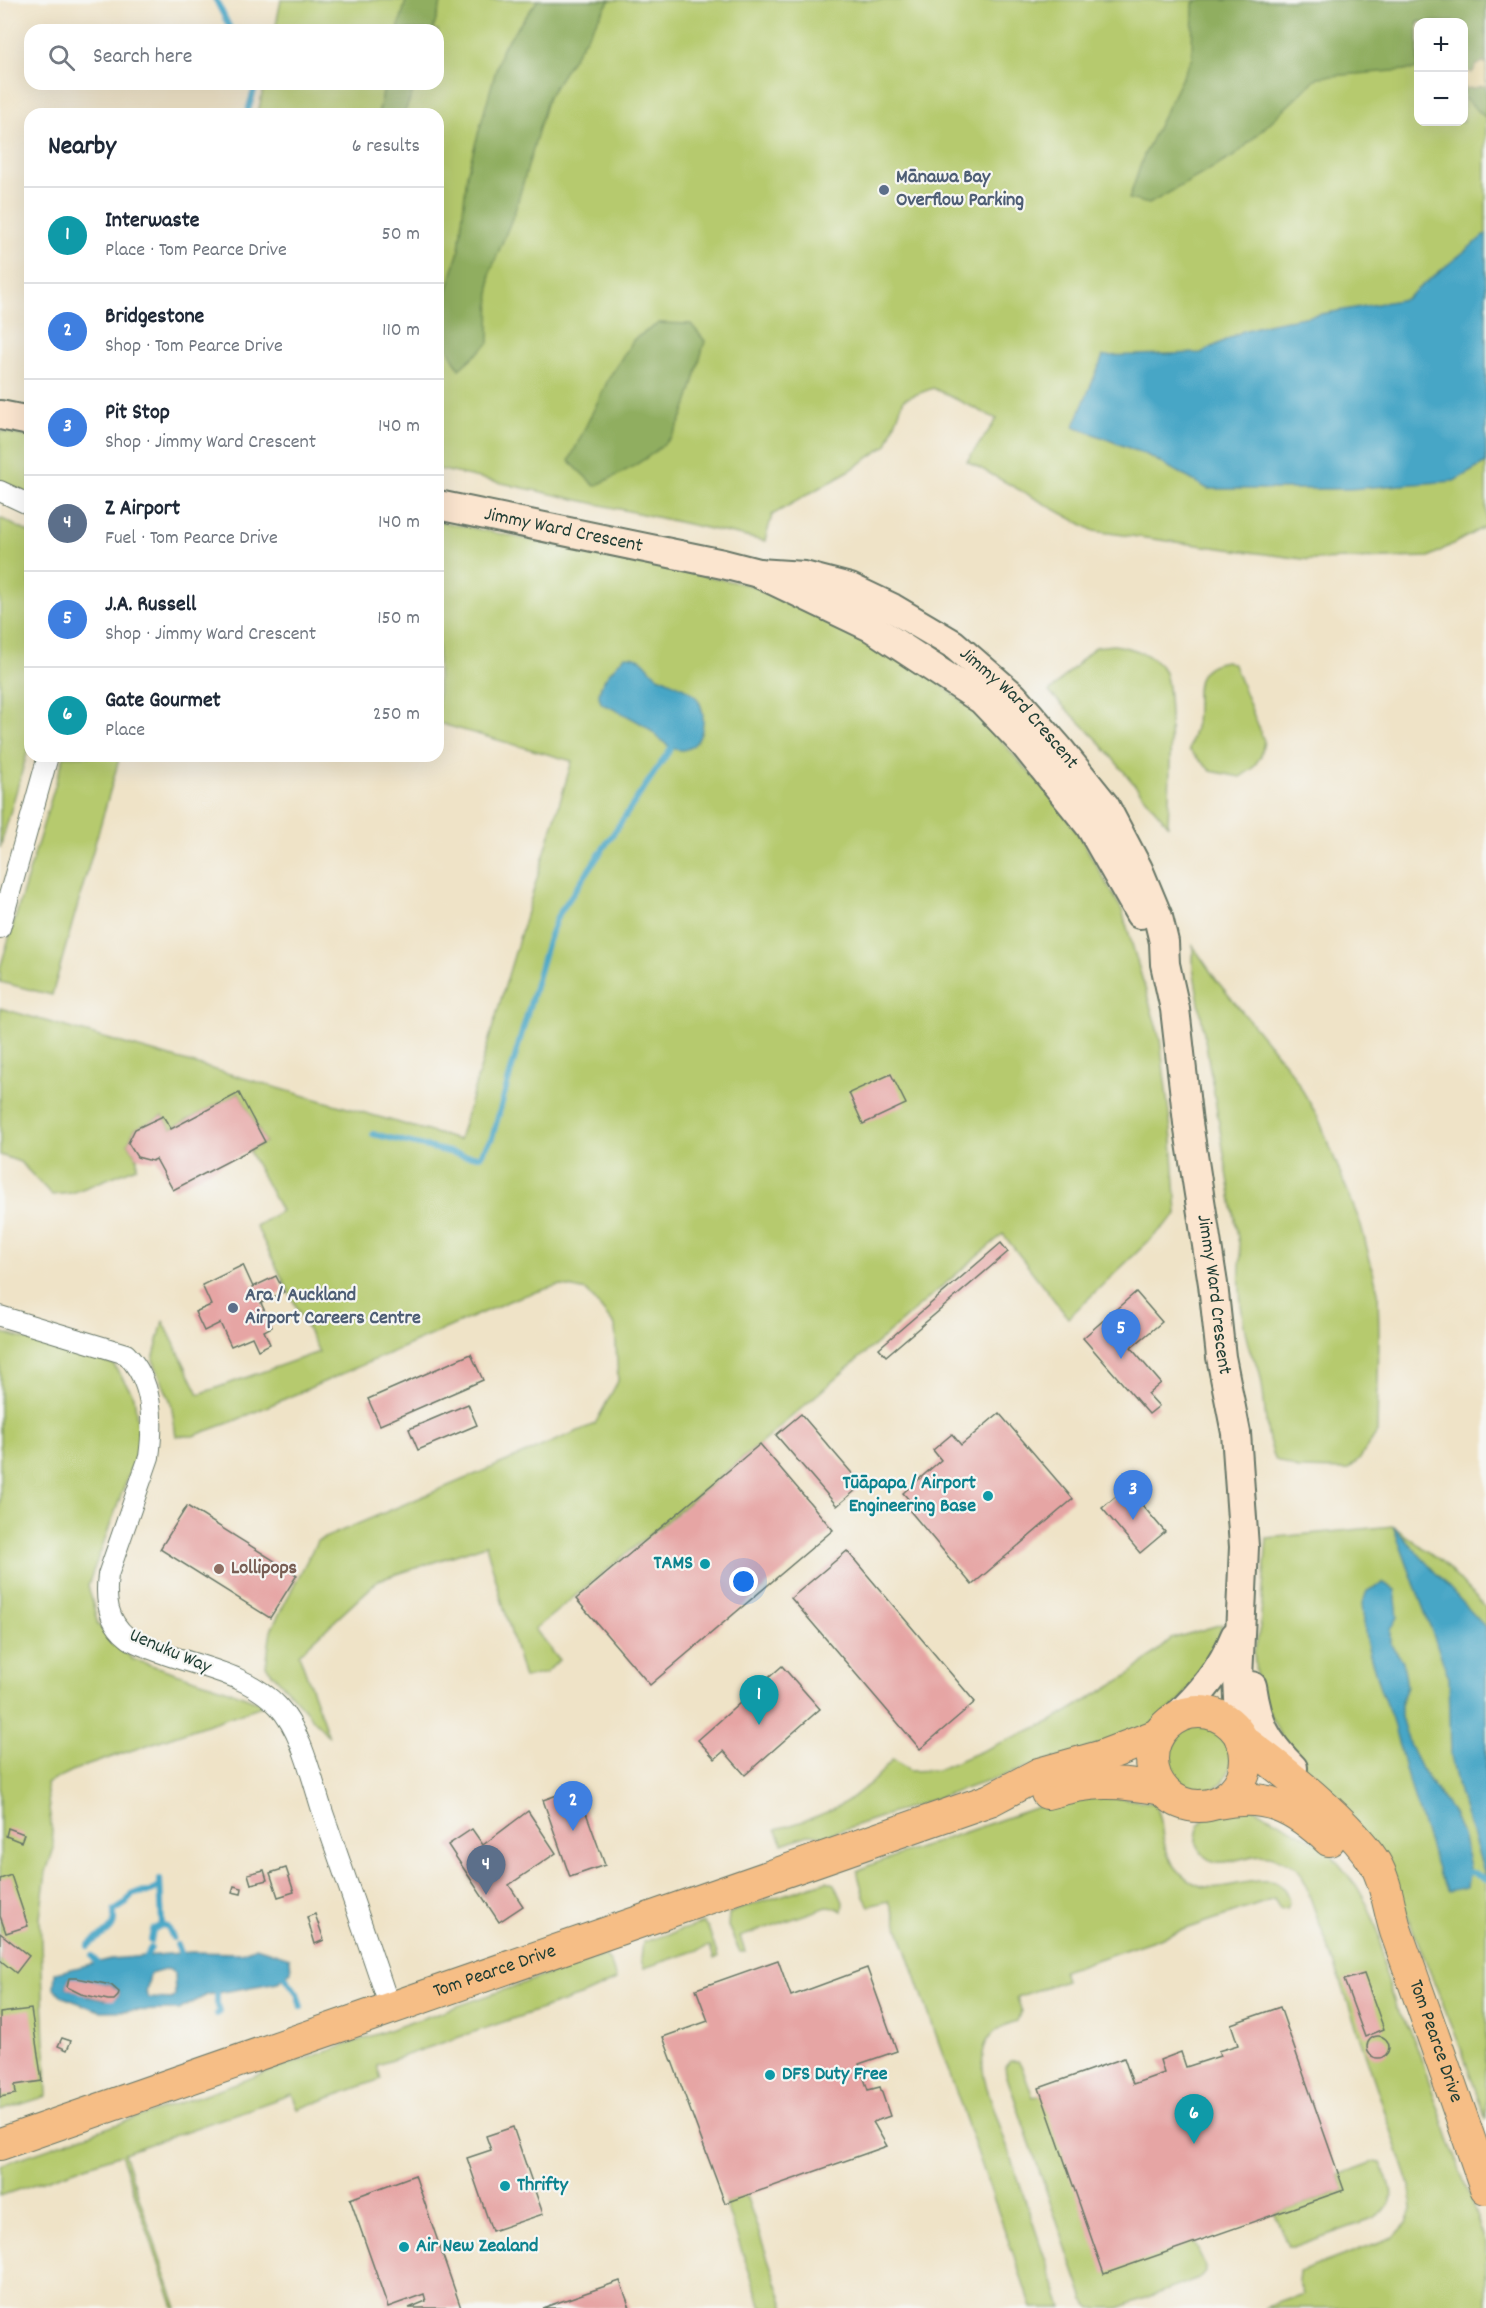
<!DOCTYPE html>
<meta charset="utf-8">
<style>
body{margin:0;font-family:Dekko,sans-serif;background:#f2f2f3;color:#1f2937}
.controls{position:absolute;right:18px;top:18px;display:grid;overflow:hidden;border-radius:12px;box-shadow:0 6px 24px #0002}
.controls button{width:54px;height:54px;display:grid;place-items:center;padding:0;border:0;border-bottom:2px solid #e0e1e3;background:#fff;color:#1f2937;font:30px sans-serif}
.you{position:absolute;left:744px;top:1582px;width:21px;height:21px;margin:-15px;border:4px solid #fff;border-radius:50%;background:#1a73e8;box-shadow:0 0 0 9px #1a73e833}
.badge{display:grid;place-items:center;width:39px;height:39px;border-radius:50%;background:#7c3aed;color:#fff;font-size:20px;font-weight:700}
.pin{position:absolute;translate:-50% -50px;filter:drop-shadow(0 2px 3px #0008)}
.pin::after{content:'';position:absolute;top:32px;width:21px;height:18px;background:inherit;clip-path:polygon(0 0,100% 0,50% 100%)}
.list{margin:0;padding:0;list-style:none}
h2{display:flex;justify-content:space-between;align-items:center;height:78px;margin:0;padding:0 24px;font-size:26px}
h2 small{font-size:20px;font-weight:400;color:#747a83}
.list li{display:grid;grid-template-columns:39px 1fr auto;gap:18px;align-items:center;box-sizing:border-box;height:96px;padding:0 24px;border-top:2px solid #e0e1e3}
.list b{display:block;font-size:22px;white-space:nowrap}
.list p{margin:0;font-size:20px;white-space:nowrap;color:#747a83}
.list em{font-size:20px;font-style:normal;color:#747a83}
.icon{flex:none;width:33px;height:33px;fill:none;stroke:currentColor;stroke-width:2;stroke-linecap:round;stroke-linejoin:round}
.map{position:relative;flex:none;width:1486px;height:2308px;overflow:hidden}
.search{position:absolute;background:#fff;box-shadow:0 6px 24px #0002;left:24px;top:24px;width:420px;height:66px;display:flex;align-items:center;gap:15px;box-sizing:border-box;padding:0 21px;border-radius:18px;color:#747a83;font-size:22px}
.panel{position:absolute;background:#fff;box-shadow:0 6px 24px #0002;left:24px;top:108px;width:420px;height:654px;border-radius:18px}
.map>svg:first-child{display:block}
</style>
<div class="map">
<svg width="1486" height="2308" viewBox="0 0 1486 2308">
<rect width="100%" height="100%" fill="#f6f6f2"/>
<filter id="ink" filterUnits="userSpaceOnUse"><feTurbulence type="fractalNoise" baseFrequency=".0167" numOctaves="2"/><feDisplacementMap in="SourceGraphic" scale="12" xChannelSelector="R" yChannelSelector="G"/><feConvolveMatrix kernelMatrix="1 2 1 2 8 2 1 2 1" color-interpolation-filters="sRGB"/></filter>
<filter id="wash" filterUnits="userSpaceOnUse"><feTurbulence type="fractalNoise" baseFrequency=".008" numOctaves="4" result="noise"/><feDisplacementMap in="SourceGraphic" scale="24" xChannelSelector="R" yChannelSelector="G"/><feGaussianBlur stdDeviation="1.35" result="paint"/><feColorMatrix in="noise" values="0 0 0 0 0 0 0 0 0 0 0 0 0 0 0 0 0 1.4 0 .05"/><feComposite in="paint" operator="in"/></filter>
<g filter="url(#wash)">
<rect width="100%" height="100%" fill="#efe3c7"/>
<g fill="#b6ca6e" stroke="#6a8451" stroke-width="1.5" fill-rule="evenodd">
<path d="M 281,0 L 1486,0 L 1486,526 L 1429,557 L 1310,560 L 1094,531 L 967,461 L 997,419 L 933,388 L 904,399 L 887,445 L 852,469 L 772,515 L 765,541 L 438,469 L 438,114 L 258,114 L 264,84 L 438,84 L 438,30 L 275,30 ZM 1418,22 L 1464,22 L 1464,122 L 1418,122 ZM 1081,429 L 1151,447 L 1202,485 L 1149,456 Z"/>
<polygon points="0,431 30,437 30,495 0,481"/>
<polygon points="0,518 30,533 30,743 0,848"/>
<polygon points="438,521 778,591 894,648 976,712 1025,768 1051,793 1080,837 1122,910 1160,1039 1172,1139 1177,1214 1068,1318 1003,1234 760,1444 535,1629 559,1660 546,1673 524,1678 486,1545 379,1580 299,1654 329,1737 266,1666 271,1630 317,1541 595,1424 618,1381 615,1326 587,1291 559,1285 516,1298 234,1421 193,1436 176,1436 171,1403 153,1360 163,1321 199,1394 319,1352 256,1226 281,1211 249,1151 265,1142 239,1093 171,1129 163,1116 135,1129 128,1143 137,1157 137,1167 72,1193 52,1195 20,1162 0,1155 0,1008 459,1140 572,761 438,723"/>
<path d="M 1114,645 C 1132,648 1151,653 1163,669 C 1175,686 1169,797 1168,825 L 1096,738 L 1049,692 L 1095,647 Z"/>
<path d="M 1226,661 L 1234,665 L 1264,741 L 1261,756 L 1252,769 L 1240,777 L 1211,771 L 1189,750 C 1191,741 1194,732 1196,723 C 1200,694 1187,667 1226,661 Z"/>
<polygon points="64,756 120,756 52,995 0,982 0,968"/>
<path d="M 1193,946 L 1217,981 L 1291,1071 L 1318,1117 L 1361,1225 L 1378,1291 L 1379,1335 L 1377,1432 L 1359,1460 L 1347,1470 L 1298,1469 L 1276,1460 C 1262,1429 1267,1400 1259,1369 C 1257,1362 1251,1356 1249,1348 C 1242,1322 1237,1283 1241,1256 L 1193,967 Z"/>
<polygon points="0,1332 113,1364 134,1396 140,1444 88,1585 98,1625 132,1659 223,1688 265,1705 74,1770 46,1784 54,1848 46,1872 40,1918 47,2096 0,2111"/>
<polygon points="1393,1526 1441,1561 1486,1608 1486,2120 1462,2051 1394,1883 1296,1769 1257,1687 1254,1653 1260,1627 1267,1538"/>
<path d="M 1222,1624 L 1216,1651 L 1180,1701 L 1144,1731 L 1033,1766 L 824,1836 L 811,1834 L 783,1844 L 776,1829 C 825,1817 860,1800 893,1759 L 910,1771 L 937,1770 L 1052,1721 L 1129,1675 L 1171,1639 Z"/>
<circle cx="1197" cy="1759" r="34"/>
<path d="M 1081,1792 L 1153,1803 C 1162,1813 1161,1826 1163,1838 C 1167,1859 1180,1879 1201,1886 C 1228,1895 1283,1859 1289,1903 L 1286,1908 L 1280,1909 L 1274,1899 L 1063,1971 L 1066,1980 L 1017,1997 L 1021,2011 L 1017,2021 C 982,2031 978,2053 986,2085 L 1062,2308 L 1032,2308 L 889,1901 L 869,1906 L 864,1897 L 857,1871 L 870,1865 Z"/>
<path d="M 1247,1805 L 1325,1847 L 1356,1885 L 1368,1906 L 1380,1936 L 1384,1972 L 1395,2007 L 1410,2030 L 1418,2050 L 1486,2244 L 1486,2308 L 1264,2308 L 1303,2294 L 1298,2281 L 1299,2272 L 1393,2237 L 1407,2222 L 1412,2210 L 1410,2186 L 1340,1979 L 1301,1873 C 1289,1861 1271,1853 1254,1856 C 1230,1860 1210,1873 1196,1844 C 1195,1810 1222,1811 1247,1805 Z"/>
<polygon points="827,1881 835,1884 843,1902 842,1911 837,1908 827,1907 740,1937 745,1952 740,1952 728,1926 729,1914 736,1910"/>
<polygon points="703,1923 709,1930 718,1957 714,1959 710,1946 644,1968 641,1960 643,1942"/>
<polygon points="599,1957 606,1957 611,1963 616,1980 583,1995 377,2065 381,2079 298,2109 292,2094 124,2153 177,2308 174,2308 121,2154 0,2196 0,2165"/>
<polygon points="1010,2061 1018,2061 1021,2065 1033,2097 1042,2095 1194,2242 1205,2265 1206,2272 1202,2277 1118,2308 1092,2308 1084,2300 1006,2074 1005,2067"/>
<path d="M 1374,2162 L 1381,2163 C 1390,2186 1400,2202 1375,2218 L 1293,2247 L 1288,2247 L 1275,2214 L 1344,2190 L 1339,2175 Z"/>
<polygon points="745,2195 747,2198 785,2308 762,2308 725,2203"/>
</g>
<g fill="#90ae61" stroke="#58764a" stroke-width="1.5">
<polygon points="406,0 442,0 433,30 398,30"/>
<polygon points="538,0 610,0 548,97 515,211 490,273 489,343 459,369 438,330 438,322 459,250 467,174 502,48"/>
<polygon points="1198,0 1486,0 1486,118 1464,98 1464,22 1418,22 1418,69 1318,77 1236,155 1149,204 1129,199 1144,155 1192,57 1193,3"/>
<polygon points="385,84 416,84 404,114 378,114"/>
<path d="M 659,323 L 691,324 L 705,341 C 697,367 687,419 670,438 C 649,460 622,473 595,486 L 569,461 L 610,376 L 634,339 Z"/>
</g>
<path fill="#eeda9e" stroke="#868c69" stroke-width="1.5" d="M 1482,63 L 1486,63 L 1486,86 C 1478,86 1470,90 1464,88 L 1464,69 L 1472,73 L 1477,65 Z"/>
<g fill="#47a6c6" stroke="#33727d" stroke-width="1.5" fill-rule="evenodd">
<polygon points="1486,234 1486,463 1454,481 1349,489 1208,489 1149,456 1074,426 1103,356 1201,353 1243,331 1271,323 1405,299"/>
<path d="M 625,656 C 630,656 634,656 638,658 C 646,661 649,669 655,674 C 668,682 690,687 698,700 C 708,716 704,747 682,750 C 667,751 655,732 644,725 C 630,717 617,710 602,704 C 591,688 614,668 625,656 Z"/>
<polygon points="1393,1526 1486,1628 1486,1878 1459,1792 1451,1756 1449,1678"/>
<polygon points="1384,1583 1395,1590 1398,1617 1391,1630 1391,1645 1403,1661 1407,1687 1401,1702 1401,1717 1409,1743 1421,1769 1453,1813 1462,1835 1470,1866 1467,1887 1449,1891 1439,1875 1405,1769 1392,1719 1381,1692 1366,1641 1362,1604 1367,1591"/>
<path d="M 256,1947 L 290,1958 L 291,1972 L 278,1982 L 207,1995 L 179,2010 L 100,2011 L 63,1997 L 54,1988 L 55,1973 L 111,1959 L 191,1952 L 241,1953 ZM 168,1969 L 174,1973 L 175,1995 L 172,1999 L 149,1998 L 146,1993 L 150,1974 ZM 69,1978 L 111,1985 L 119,1992 L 118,1996 C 106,2006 80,1993 67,1987 Z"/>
</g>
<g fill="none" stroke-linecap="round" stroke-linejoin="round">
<g stroke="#47a6c6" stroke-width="6">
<polyline points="216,0 231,30"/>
<polyline points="247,114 256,84"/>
<polyline points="373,1134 466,1156 480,1156 492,1138 548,941 557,917 671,748"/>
<polyline points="1470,1872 1486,1879"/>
<polyline points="160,1879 162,1925 168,1927 173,1938"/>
<polyline points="151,1941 153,1930 162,1925"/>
<polyline points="177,1945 181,1953"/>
<path d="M 88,1946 C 95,1936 112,1935 114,1921 C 114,1918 114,1915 114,1911 L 125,1904 L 133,1893 L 151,1892 L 160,1885"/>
<polyline points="92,1956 97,1963"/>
<polyline points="146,1956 151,1948"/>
<polyline points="285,1977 297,1993 301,2007"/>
<polyline points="217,1993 217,2003"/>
<polyline points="217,2014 220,2012 218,2006"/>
</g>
</g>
<g id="blocks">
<g fill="#e6a5a4">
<polygon points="891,1074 906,1104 863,1124 849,1093"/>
<polygon points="239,1093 265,1142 173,1190 156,1159 152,1161 137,1157 128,1143 135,1129 163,1116 171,1129"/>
<polygon points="1001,1243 1008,1252 886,1356 879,1348"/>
<polygon points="243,1265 253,1287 276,1276 284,1292 261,1303 272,1327 264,1331 270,1344 258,1350 252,1337 231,1346 220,1323 204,1331 195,1312 211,1305 202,1285"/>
<polygon points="1136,1292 1162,1322 1131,1348 1161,1383 1148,1394 1159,1406 1149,1414 1083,1338"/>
<polygon points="471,1354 483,1380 380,1425 368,1399"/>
<polygon points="468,1404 477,1425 418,1450 409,1429"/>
<polygon points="999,1413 1073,1499 972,1585 905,1505 910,1501 903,1493 941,1460 933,1450 952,1434 961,1445"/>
<polygon points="801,1414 862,1485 837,1506 776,1435"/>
<polygon points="760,1444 833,1530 650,1685 576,1599"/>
<polygon points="1127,1487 1165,1532 1140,1553 1102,1508"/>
<polygon points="187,1506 297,1575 270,1618 160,1549"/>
<polygon points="847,1551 975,1702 920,1749 791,1598"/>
<polygon points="782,1666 820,1709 745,1775 724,1751 715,1759 698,1740"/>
<polygon points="577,1788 605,1865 570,1877 543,1800"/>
<polygon points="528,1811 556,1853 509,1885 523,1906 499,1922 448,1845 472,1829 483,1845"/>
<polygon points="8,1828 24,1834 21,1842 6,1836"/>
<polygon points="286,1868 294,1892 278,1897 270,1873"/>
<polygon points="264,1870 267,1880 251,1884 248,1874"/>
<polygon points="11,1875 28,1926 6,1933 0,1916 0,1879"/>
<polygon points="234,1886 242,1888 241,1894 232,1892"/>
<polygon points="315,1914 324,1940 315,1944 307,1917"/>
<polygon points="0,1933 29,1956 16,1973 0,1960"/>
<polygon points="778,1960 791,1996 867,1968 897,2051 859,2064 868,2090 880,2087 890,2116 873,2122 887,2146 725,2203 663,2037 708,2021 696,1989"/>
<polygon points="1364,1974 1384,2029 1365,2037 1344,1980"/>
<polygon points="69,1978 77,1978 111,1985 119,1992 118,1996 114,2000 108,2000 81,1994 67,1987"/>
<polygon points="1280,2007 1344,2190 1104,2274 1039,2088 1124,2058 1133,2084 1164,2073 1160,2060 1181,2052 1186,2067 1220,2056 1218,2051 1238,2045 1231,2024"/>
<polygon points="31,2009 42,2081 15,2085 16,2094 0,2097 0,2013"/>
<circle cx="1378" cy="2047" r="11"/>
<polygon points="62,2038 71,2041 67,2050 58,2046"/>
<polygon points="513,2127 543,2214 492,2231 467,2158 491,2150 486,2136"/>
<polygon points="415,2175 461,2308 409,2308 426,2301 424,2294 388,2307 350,2199"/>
<polygon points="620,2281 630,2308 542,2308"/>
</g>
</g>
</g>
<g filter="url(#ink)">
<use href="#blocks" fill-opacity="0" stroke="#687767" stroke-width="1.5"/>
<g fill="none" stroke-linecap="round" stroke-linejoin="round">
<g stroke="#687767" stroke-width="22">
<g id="street">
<polyline points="0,491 30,505"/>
<polyline points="0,928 48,756"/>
<path d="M 0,1316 L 126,1354 C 153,1381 154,1420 149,1457 L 108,1575 C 105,1598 107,1621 127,1637 C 133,1643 143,1645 151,1649 C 193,1666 246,1672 278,1706 C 301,1730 312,1779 322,1810 C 345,1876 368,1942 390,2008"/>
</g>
</g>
<g stroke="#687767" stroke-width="32">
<g id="secondary">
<polyline points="0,415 30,421"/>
<path id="s1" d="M 438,505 L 723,564 L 758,573 L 871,627 L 982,700 L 1024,744 L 1090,826 L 1140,914"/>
<path id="s2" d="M 758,573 L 804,576 L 850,588 L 892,608 L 953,644 L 1013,696 L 1060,750 L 1105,806 L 1138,869 L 1158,917 L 1164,942 L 1165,964 L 1175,1009 L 1188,1123 L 1213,1284 L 1221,1357 L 1236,1433 L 1244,1547 L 1238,1678 L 1241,1738"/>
<path d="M 1252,1686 C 1258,1725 1265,1740 1293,1768"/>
<path d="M 1175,1718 C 1201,1694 1221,1670 1235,1636"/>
</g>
</g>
<g stroke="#687767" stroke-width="34">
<g id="primary">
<circle cx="1199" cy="1759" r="47"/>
<path id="s3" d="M 1241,1739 C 1283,1770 1347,1820 1375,1863 C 1388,1885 1389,1914 1398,1937 C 1428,2020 1457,2104 1486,2188"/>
<path d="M 1047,1793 C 1093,1780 1116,1781 1162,1789"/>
<path d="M 1218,1803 C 1266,1792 1295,1808 1329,1840"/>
<path id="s4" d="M 0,2144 L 990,1800 L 1039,1774 L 1100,1757 L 1158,1735"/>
</g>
</g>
<use href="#street" stroke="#fff" stroke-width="20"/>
<use href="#secondary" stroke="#fbe5cf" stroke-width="28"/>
<use href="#primary" stroke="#f6be86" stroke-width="32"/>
</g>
</g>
<g fill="#5c6f8a" stroke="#f6f6f2" stroke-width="2">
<circle cx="884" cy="190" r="6"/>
<circle cx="233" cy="1308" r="6"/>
</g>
<g fill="#0f9aa8" stroke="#f6f6f2" stroke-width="2">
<circle cx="988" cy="1496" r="6"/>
<circle cx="705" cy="1564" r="6"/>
<circle cx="770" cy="2075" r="6"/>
<circle cx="505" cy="2186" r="6"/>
<circle cx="404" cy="2247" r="6"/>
</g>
<circle fill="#8d6e63" stroke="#f6f6f2" stroke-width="2" cx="219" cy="1569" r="6"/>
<g text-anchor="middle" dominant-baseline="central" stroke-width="4.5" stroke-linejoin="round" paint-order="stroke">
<g font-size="20" font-weight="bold" fill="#4e5e75" stroke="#f6f6f2" text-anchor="start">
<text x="896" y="178">Mānawa Bay<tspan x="896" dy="23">Overflow Parking</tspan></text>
<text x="245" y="1296">Ara / Auckland<tspan x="245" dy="23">Airport Careers Centre</tspan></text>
</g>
<g font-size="20" fill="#1f3d34" stroke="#f6f6f2">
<text stroke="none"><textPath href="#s1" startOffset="128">Jimmy Ward Crescent</textPath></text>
<text stroke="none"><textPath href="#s2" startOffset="303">Jimmy Ward Crescent</textPath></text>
<text stroke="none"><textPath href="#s2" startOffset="939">Jimmy Ward Crescent</textPath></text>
<text transform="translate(170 1652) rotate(23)">Uenuku Way</text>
<text stroke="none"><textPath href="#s4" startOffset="524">Tom Pearce Drive</textPath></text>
<text stroke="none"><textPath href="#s3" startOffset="372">Tom Pearce Drive</textPath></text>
</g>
<g font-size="20" font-weight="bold" fill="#0d838f" stroke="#f6f6f2" text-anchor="start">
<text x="976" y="1484" text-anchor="end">Tūāpapa / Airport<tspan x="976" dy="23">Engineering Base</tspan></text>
<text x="693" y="1564" text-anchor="end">TAMS</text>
<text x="782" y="2075">DFS Duty Free</text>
<text x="517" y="2186">Thrifty</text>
<text x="416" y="2247">Air New Zealand</text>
</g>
<g font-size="20" font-weight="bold" fill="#785e54" stroke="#f6f6f2" text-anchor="start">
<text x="231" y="1569">Lollipops</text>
</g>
</g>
</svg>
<div class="controls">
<button>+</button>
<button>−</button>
</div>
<div class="you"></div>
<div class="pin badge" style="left:759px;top:1725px;background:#0f9aa8">1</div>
<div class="pin badge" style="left:573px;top:1831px;background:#3f7fe0">2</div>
<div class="pin badge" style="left:1133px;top:1520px;background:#3f7fe0">3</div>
<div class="pin badge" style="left:486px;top:1895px;background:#5c6f8a">4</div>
<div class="pin badge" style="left:1121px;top:1359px;background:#3f7fe0">5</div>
<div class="pin badge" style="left:1194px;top:2144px;background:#0f9aa8">6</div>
<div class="search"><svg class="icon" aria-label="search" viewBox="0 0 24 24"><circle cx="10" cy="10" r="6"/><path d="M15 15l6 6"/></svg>Search here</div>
<section class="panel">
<h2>Nearby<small>6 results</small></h2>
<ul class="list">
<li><span class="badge" style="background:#0f9aa8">1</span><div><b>Interwaste</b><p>Place · Tom Pearce Drive</p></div><em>50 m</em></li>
<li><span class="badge" style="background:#3f7fe0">2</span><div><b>Bridgestone</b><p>Shop · Tom Pearce Drive</p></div><em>110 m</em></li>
<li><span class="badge" style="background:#3f7fe0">3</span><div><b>Pit Stop</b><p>Shop · Jimmy Ward Crescent</p></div><em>140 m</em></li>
<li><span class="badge" style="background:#5c6f8a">4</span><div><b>Z Airport</b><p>Fuel · Tom Pearce Drive</p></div><em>140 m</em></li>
<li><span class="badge" style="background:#3f7fe0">5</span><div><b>J.A. Russell</b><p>Shop · Jimmy Ward Crescent</p></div><em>150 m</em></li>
<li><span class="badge" style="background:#0f9aa8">6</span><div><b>Gate Gourmet</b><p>Place</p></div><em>250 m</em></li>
</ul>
</section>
</div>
